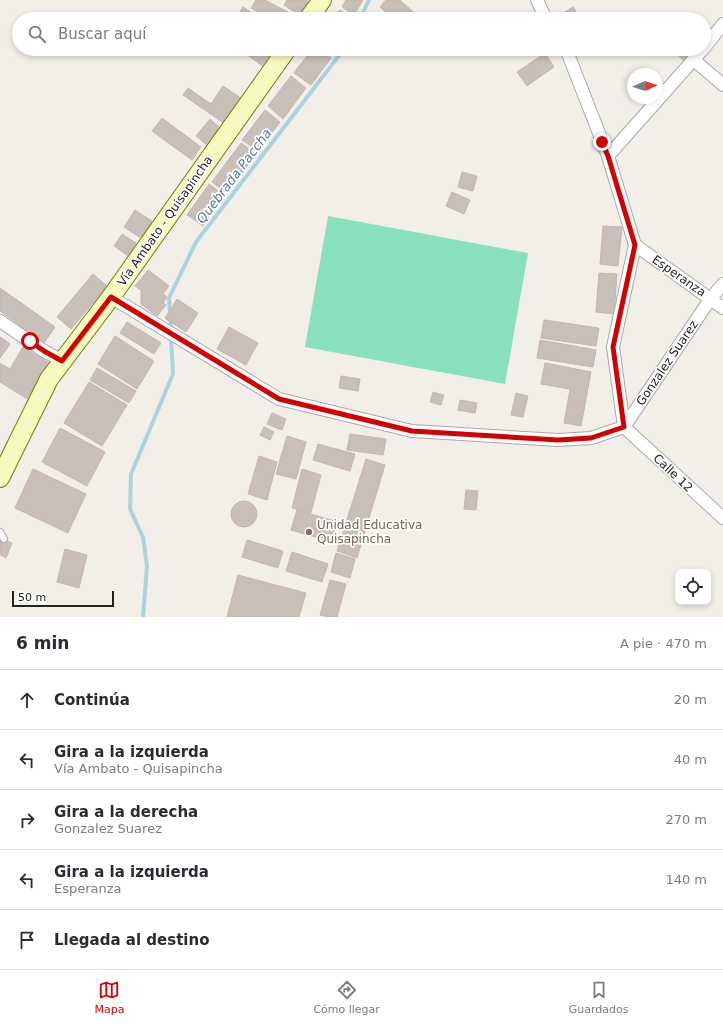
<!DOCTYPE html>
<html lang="es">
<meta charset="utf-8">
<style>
body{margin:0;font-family:"DejaVu Sans",sans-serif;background:#f7f7f7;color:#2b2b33}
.controls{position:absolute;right:12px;bottom:12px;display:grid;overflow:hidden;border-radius:8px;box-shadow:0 2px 6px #0003}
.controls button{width:36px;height:36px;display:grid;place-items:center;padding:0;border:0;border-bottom:1px solid #e1e1e2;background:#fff;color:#2b2b33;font:20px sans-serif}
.compass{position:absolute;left:627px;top:68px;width:36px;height:36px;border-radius:50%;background:#fff;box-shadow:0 2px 6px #0003;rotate:87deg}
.scale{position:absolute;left:12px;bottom:10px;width:102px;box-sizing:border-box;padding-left:4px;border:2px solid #222;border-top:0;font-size:11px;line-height:14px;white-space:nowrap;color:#222;-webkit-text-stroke:3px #fff;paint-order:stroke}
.stop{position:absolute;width:12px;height:12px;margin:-9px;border:3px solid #d40000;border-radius:50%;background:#fff}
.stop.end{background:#d40000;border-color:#fff;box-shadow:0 1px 4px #0008}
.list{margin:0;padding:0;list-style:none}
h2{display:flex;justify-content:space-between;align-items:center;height:52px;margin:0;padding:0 16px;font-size:17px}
h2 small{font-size:13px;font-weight:400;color:#7c7c81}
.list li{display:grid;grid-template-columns:26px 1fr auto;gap:12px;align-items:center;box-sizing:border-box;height:60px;padding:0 16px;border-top:1px solid #e1e1e2}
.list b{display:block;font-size:15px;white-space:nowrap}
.list p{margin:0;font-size:13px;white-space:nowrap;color:#7c7c81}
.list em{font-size:13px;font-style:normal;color:#7c7c81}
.icon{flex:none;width:22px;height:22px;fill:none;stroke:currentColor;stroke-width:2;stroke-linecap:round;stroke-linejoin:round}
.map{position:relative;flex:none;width:723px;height:617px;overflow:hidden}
.search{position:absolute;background:#fff;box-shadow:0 2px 6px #0003;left:12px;right:12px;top:12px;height:44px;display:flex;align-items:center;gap:10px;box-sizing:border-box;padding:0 14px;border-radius:22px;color:#7c7c81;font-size:15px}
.sheet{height:352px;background:#fff}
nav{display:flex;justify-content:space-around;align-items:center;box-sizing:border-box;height:56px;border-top:1px solid #e1e1e2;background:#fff;font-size:11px;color:#7c7c81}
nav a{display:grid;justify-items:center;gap:2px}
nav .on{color:#d40000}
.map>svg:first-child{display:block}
</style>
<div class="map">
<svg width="723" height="617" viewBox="0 0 723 617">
<rect width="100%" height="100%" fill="#f2efe9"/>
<polygon fill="#88e0be" points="328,216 528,253 505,384 305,347"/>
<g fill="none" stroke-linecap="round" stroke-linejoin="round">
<g stroke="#aad3df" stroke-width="4">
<polyline points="360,19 369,0"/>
<polyline points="171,327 169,298 196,242 344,49"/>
<polyline points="143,617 147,566 143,537 130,509 131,474 173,374 171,337"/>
</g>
</g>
<g fill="#c7bfb8" stroke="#c4b6ab">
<polygon points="256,0 265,0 299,18 271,19 251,8"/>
<polygon points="287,0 306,0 311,3 302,17 284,5"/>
<polygon points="346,0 363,0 354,15 342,7"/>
<polygon points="386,0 400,0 420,18 418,19 393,19 380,7"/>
<polygon points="243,7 261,19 235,19"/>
<polygon points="573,7 581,19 558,19 557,17"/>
<polygon points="340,10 353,19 333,19"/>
<polygon points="239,49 276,49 264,67"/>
<polygon points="312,49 320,49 331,58 311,85 294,73"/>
<polygon points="327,49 336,49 333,53"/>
<polygon points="671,49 693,49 683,60"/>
<polygon points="545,53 554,67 527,86 517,72"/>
<polygon points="291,76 306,88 283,119 268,106"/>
<polygon points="223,86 242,99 225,124 183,95 188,88 211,104"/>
<polygon points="265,110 280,122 258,151 242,140"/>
<polygon points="162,118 201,147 192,160 152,131"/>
<polygon points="210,119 220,128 207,145 196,136"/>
<polygon points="241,143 256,154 227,193 212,182"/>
<polygon points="462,172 477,176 473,191 458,187"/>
<polygon points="209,184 224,195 203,226 187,215"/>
<polygon points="452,192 470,200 464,214 446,206"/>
<polygon points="135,210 152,221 141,238 124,227"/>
<polygon points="603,226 622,227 618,266 600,264"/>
<polygon points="122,234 136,243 128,256 114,246"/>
<polygon points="148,270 169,286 163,294 167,297 163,303 166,305 157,316 141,304 141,290 135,286"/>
<polygon points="599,273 617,274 614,314 596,312"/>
<polygon points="93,274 107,286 71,329 57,317"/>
<polygon points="0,288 55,327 44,343 0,311"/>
<polygon points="177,299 198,313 186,332 165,318"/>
<polygon points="544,320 599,328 596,346 541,338"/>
<polygon points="127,322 161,343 154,354 120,333"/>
<polygon points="229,327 258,343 246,365 217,349"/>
<polygon points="115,336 154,361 137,389 98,364"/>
<polygon points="0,337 10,344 0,358"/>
<polygon points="540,340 596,350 593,367 537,358"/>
<polygon points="23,347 49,363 27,399 0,382 0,363 10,369"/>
<polygon points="545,363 591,372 581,426 564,423 570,389 541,384"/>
<polygon points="97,368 136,391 129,403 90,380"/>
<polygon points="341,376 360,379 358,391 339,388"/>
<polygon points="89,382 127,405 102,446 64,423"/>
<polygon points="433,392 444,395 441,405 430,402"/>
<polygon points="516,393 528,396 523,417 511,415"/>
<polygon points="460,400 477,403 475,413 458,410"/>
<polygon points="272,413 286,419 282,430 267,424"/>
<polygon points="264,427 274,432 270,440 260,435"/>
<polygon points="60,428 105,452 87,486 42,462"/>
<polygon points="350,434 386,439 383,455 347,450"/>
<polygon points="287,436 306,442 296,479 276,474"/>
<polygon points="318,444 355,454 350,471 313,460"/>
<polygon points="259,456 277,462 267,500 248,494"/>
<polygon points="366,459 385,465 357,558 337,551"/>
<polygon points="33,469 86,494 68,533 15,508"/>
<polygon points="302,469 321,475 311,513 292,508"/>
<polygon points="466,490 478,491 476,510 464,509"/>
<circle cx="244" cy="514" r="13"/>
<polygon points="297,510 338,522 332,542 291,530"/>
<polygon points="0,538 12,543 6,558 0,555"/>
<polygon points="247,540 283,551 278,568 242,557"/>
<polygon points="65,549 87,555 79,588 57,582"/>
<polygon points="292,552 328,564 322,582 286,571"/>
<polygon points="336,553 355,559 350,578 331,572"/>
<polygon points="238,575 306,593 299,617 227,617"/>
<polygon points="330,580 346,584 337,617 328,617 320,615"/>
</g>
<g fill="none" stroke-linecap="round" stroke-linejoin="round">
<g stroke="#a9a9a9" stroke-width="8">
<polyline id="lane" points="0,532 4,539"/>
</g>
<g stroke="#a9a9a9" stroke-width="14">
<g id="street">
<polyline points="537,0 546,19"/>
<polyline points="704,48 723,24"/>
<polyline points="565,49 568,54 608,156 635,245 613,347 624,427 723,518"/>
<polyline points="694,60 723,85"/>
<polyline points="608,156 703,49"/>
<polyline points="635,245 723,308"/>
<polyline points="111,297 279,399 412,431 558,440 591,438 624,427 711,298 723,284"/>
<polyline points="0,321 44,351 63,361"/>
</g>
</g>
<g stroke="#707d05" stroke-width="20">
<g id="secondary">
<polyline points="308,19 322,0"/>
<polyline points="0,478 49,379 111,297 287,49"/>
</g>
</g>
<use href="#lane" stroke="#fff" stroke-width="6"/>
<use href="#street" stroke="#fff" stroke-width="12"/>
<use href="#secondary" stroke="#f7fabf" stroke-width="18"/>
</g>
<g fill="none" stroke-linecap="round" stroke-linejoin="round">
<polyline stroke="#d40000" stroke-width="5" points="30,341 44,351 62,361 111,297 279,399 412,431 558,440 591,438 624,427 613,347 635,245 608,156 602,142"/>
</g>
<circle fill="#8d6e63" stroke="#fff" stroke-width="1.5" cx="309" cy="532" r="4"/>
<g text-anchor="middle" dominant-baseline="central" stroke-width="3.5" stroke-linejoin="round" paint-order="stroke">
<g font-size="12" fill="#222" stroke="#fff">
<text transform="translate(165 221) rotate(-55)">Vía Ambato - Quisapincha</text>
<text transform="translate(679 276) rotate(35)">Esperanza</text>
<text transform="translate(667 363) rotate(-56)">Gonzalez Suarez</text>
<text transform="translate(673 473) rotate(43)">Calle 12</text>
</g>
<g font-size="12" fill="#785e54" stroke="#fff" text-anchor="start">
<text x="317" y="525">Unidad Educativa<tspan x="317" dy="14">Quisapincha</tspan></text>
</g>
<g font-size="13" font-style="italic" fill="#4a7aab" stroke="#fff">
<text transform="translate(234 176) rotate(-53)">Quebrada Paccha</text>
</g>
</g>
</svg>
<div class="controls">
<button><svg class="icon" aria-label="locate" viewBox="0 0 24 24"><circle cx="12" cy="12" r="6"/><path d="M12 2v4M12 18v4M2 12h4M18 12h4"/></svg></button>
</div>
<svg class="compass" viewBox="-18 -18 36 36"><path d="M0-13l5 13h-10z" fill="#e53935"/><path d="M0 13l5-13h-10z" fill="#7c7c81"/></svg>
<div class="scale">50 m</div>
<div class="stop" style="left:30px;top:341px"></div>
<div class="stop end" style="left:602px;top:142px"></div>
<div class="search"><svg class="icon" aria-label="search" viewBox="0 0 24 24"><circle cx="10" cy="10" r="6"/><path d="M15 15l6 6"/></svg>Buscar aquí</div>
</div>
<section class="sheet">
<h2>6 min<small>A pie · 470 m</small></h2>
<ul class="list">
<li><svg class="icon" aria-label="ahead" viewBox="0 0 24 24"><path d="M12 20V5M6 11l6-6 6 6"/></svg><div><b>Continúa</b></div><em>20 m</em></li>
<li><svg class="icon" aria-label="left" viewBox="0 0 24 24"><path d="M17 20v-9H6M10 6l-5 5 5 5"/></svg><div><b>Gira a la izquierda</b><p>Vía Ambato - Quisapincha</p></div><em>40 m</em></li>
<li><svg class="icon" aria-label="right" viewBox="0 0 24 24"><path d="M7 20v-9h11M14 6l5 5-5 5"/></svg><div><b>Gira a la derecha</b><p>Gonzalez Suarez</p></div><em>270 m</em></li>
<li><svg class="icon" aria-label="left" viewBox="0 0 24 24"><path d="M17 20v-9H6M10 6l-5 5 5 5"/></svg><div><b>Gira a la izquierda</b><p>Esperanza</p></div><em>140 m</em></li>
<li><svg class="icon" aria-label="arrive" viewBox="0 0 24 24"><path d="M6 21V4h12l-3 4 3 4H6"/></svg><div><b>Llegada al destino</b></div></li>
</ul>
</section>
<nav>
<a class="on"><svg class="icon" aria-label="map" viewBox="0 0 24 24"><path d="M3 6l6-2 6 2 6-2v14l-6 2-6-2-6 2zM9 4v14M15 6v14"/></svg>Mapa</a>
<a><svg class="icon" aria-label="directions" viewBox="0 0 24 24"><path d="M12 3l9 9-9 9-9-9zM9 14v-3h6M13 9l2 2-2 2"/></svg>Cómo llegar</a>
<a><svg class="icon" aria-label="saved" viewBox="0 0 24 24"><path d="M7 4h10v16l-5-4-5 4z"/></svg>Guardados</a>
</nav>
